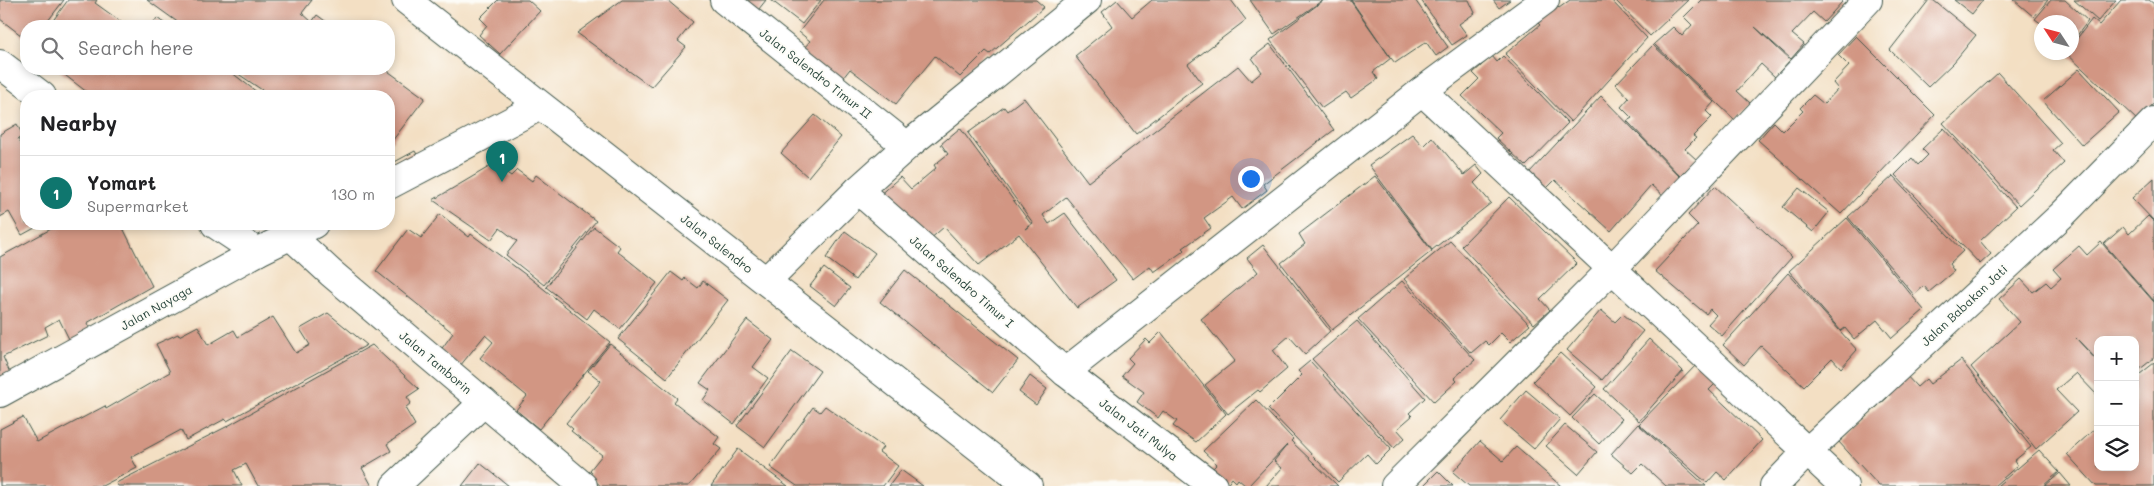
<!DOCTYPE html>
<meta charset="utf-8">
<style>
body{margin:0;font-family:Mali,sans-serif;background:#f2f2f2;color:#202124}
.controls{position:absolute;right:15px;bottom:15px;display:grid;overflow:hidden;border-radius:10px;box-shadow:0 2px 8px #0003}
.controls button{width:45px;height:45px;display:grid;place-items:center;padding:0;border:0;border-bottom:1px solid #e0e0e0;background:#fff;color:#202124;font:25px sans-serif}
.compass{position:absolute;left:2034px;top:15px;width:45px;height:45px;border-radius:50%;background:#fff;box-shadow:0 2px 8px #0003;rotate:306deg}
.you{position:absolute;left:1250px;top:178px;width:18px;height:18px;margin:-12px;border:4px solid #fff;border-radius:50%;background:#1a73e8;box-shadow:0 0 0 8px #1a73e833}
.badge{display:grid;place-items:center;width:32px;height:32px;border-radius:50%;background:#0f766e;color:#fff;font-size:16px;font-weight:700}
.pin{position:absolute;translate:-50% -41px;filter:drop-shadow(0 1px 2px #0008)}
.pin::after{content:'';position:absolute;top:26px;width:18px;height:15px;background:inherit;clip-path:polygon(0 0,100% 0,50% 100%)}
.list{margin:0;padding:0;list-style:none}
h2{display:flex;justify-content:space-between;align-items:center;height:65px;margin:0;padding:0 20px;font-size:21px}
h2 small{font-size:16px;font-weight:400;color:#757577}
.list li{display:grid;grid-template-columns:32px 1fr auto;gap:15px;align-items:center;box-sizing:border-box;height:75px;padding:0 20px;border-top:1px solid #e0e0e0}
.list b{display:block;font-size:19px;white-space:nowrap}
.list p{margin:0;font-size:16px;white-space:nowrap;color:#757577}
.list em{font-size:16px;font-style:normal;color:#757577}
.icon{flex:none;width:28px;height:28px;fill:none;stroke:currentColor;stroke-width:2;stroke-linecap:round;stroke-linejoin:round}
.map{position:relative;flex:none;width:2154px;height:486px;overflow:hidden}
.search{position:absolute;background:#fff;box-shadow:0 2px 8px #0003;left:20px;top:20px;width:375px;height:55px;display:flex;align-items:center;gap:12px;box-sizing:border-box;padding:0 18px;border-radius:20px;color:#757577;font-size:19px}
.panel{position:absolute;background:#fff;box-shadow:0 2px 8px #0003;left:20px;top:90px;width:375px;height:140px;border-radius:20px}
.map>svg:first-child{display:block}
</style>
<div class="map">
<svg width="2154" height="486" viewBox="0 0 2154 486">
<rect width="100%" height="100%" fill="#fdfcf7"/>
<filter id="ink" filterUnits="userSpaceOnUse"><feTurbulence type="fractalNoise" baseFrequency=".02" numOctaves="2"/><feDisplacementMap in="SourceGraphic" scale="10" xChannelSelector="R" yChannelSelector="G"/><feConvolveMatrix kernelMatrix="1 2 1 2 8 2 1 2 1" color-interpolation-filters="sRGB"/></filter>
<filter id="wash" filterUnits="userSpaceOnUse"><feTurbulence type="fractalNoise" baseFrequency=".0096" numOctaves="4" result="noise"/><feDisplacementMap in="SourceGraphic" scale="20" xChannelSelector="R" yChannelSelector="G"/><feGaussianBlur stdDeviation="1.12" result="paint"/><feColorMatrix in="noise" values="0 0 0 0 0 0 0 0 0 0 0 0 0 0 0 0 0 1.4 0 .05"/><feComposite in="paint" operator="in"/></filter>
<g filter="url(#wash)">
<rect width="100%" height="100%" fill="#f3dfc3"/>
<g id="blocks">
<g fill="#d29683">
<polygon points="0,0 64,0 44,26 26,26 26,39 0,19"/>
<polygon points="68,0 97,0 95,3 127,26 49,26"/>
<polygon points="147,0 312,0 302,13 312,22 317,15 332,26 183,26"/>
<polygon points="498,0 528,0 540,11 500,54 479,35 487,25 480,18"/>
<polygon points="622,0 667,0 693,22 678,41 686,47 651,87 577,33"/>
<polygon points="742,0 766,0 755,14"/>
<polygon points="771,0 821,0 802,24"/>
<polygon points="824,0 1036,0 1044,7 990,54 986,51 960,77 935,56 896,104 850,69 839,83 800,53 810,41 799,32"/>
<polygon points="1117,0 1132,17 1152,0 1231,0 1246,20 1188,64 1202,83 1136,134 1075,56 1112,26 1102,12"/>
<polygon points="1250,0 1323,0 1274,34"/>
<polygon points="1324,0 1350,0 1390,57 1351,0 1415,0 1448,47 1436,56 1426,42 1395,63 1391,58 1373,72 1378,79 1351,98 1346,92 1322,108 1270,40"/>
<polygon points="1421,0 1469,0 1475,13 1459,24 1467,35 1452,45"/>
<polygon points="1493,0 1510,0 1499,8"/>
<polygon points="1570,0 1611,0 1647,38 1571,122 1505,54 1540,25 1537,22 1557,6 1559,8"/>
<polygon points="1615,0 1688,0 1650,36"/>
<polygon points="1701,0 1840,0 1842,2 1824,22 1813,12 1792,34 1804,44 1791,59 1755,27 1790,60 1775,77 1761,64 1737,91 1750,103 1735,120 1654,44 1673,27 1682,36 1692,25 1684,17"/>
<polygon points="1929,0 1933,0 1976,35 1954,62 1928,87 1890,50"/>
<polygon points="1954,0 1983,0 1972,14"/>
<polygon points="2014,0 2048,0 2034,17"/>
<polygon points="2051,0 2065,0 2088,21 2072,42 2072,22 2042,22 2042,24 2035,19"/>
<polygon points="2074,0 2116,0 2098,21"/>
<polygon points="2121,0 2149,0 2154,4 2154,103 2138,121 2065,52 2072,52 2072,45 2092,19 2099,25"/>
<polygon points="157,18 168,26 151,26"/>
<polygon points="1856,36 1935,115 1841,214 1758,140 1774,122 1783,131 1803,111 1800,108 1813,95 1824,104 1838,89 1833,83 1849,66 1838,55"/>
<polygon points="1270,44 1334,130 1263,184 1267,190 1242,209 1233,197 1204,218 1211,228 1183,248 1185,250 1154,272 1150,266 1133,279 1066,197 1043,215 1049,224 1065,213 1116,280 1077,308 1019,234 979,265 944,227 929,240 878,196 900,177 911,189 936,168 934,165 948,154 941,144 960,128 1031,224 1025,229 1033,223 968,133 1004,107 1007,111 1024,98 1088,182 1238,66 1251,81 1262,72 1252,58"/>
<polygon points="1653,45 1714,102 1706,111 1712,117 1693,136 1696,138 1685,149 1697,160 1680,176 1627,121 1632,118 1621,107 1629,98 1616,84"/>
<polygon points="1492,56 1497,62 1503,56 1568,123 1526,166 1496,138 1501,133 1462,96 1479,79 1473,73"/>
<polygon points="57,69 227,69 262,96 92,96"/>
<polygon points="231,69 385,69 425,98 389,145 389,96 271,96"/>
<polygon points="2079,69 2119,112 2082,145 2043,101"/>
<polygon points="1998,73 2061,143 2053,150 2064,163 2019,205 1943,123"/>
<polygon points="1601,96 1681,178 1664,197 1651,185 1611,231 1555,180 1546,189 1529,173"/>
<polygon points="815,115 841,137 808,177 781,153"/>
<polygon points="17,124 23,136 18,139 26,153 26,224 42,224 22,235 9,212 0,217 0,134"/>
<polygon points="1944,128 2016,207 1980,241 1991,254 1980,264 1895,175 1912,158 1918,165 1928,155 1922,149"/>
<polygon points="1412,134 1423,146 1432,137 1464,175 1476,165 1483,174 1474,183 1491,203 1432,250 1369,165"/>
<polygon points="415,151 420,160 389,177 389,165"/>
<polygon points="494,164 511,176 517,170 532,181 536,175 596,221 544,285 506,255 517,241 500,228 491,240 433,200"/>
<polygon points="1375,176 1432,251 1332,330 1281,263 1305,244 1299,234"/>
<polygon points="1893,176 1963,251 1949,264 1954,271 1929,292 1924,286 1914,295 1848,217"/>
<polygon points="2154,178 2154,221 2132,198"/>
<polygon points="1715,186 1792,257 1722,336 1708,324 1716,315 1710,309 1706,314 1655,271 1698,225 1688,215"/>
<polygon points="1799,188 1829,212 1813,232 1783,207"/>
<polygon points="1509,197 1577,263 1540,299 1550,310 1534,324 1461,246"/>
<polygon points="440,214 469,237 471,234 530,278 610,342 539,429 516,410 527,396 480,358 493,342 485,335 460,366 440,351 453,333 376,271 408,229 421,238"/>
<polygon points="2148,216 2154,222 2154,301 2104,244 2123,227 2129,234"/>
<polygon points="1847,218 1924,310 1892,338 1877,320 1854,339 1845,328 1841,331 1789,271"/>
<polygon points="60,224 121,224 152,286 87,323 95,339 74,349 59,319 45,327 48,335 3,357 14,382 0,390 0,257"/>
<polygon points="594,227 620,247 617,251 657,283 620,329 594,309 587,319 546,287"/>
<polygon points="845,231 875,253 855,280 826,258"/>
<polygon points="1450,241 1530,325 1510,342 1501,333 1489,345 1485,341 1471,353 1404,279"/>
<polygon points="2101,242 2154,302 2154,358 2135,373 2135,340 2098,340 2098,361 2076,338 2098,362 2098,396 2076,373 2056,390 2077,412 2036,449 1971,367 2020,322 1999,299 2021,279 2033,292 2046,282 2051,287 2061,278 2053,269 2079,246 2087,255"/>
<polygon points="1263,245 1330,331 1305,354 1289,336 1273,350 1287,369 1260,392 1258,390 1228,414 1205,385 1235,361 1201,319 1258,272 1247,258"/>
<polygon points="824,268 850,288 836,306 810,286"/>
<polygon points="905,270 1018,360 993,392 880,302"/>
<polygon points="671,272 683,281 685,278 698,288 703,281 728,300 667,378 618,339"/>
<polygon points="1788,273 1857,350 1841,368 1832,358 1804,386 1761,346 1744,365 1723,345"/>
<polygon points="1402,281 1475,360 1454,378 1457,381 1434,402 1358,319"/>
<polygon points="1601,310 1615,322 1623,314 1643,331 1602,380 1567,350"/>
<polygon points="328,313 367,345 227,421 225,419 186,440 181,430 131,457 137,468 102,486 0,486 0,429 23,417 37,442 105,406 106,409 170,372 156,344 178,334 179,336 198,326 208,345 234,330 238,337 273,317 296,353 310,345 300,329"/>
<polygon points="747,320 773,340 753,367 768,378 734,424 703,400 710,390 700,383"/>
<polygon points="1357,321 1425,398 1409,413 1412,416 1397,429 1405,438 1394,448 1312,359"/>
<polygon points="1161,332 1226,414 1196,442 1173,426 1177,421 1163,411 1158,418 1137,402 1144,392 1122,376 1133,363 1128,358 1146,339 1150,343"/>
<polygon points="1649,339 1683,371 1639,421 1604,389"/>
<polygon points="610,344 677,398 674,402 719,437 714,444 721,449 689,486 601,486 589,476 592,472 590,470 602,455 571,431 573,429 566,423 601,381 588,371"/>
<polygon points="372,345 419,389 407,397 411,403 405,408 415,425 387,444 391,451 362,468 372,486 258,486 246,464 234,470 242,486 118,486 116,483 226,427"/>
<polygon points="792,351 820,371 765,447 737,426"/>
<polygon points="1560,353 1597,387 1570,416 1533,381"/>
<polygon points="1961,360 2031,447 2014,461 2017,466 1994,486 1879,486 1838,441 1888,397 1882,390 1903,372 1917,387 1926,379 1930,384"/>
<polygon points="1310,361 1391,449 1376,464 1367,454 1338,482 1268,409 1302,375 1298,371"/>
<polygon points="1699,362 1719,380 1709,390 1762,440 1726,480 1717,472 1707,483 1639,424"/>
<polygon points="2154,363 2154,486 2096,486 2067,454 2098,426 2098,467 2135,467 2135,378"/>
<polygon points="1030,376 1047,389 1036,405 1019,392"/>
<polygon points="1526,390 1560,419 1534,449 1500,420"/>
<polygon points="1595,394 1622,419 1599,444 1572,418"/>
<polygon points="1256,400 1293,439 1291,441 1338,486 1266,486 1282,468 1274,461 1287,445 1248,486 1246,486 1238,479 1236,482 1232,478 1227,485 1211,470 1217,464 1203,451"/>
<polygon points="825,406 883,447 879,452 898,466 883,486 797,486 770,467 813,407 820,412"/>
<polygon points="1638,424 1639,425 1706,486 1666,486 1642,464 1633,473 1611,454"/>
<polygon points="1565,425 1597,452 1578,474 1546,446"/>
<polygon points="1480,441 1503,461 1516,447 1561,486 1469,486 1453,472"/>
<polygon points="738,449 788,486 711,486"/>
<polygon points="2039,450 2059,472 2043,486 1997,486"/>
<polygon points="480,463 509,486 462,486"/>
<polygon points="901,470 923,486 889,486"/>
<polygon points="1438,471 1453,486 1423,486"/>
<polygon points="2060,473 2071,486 2045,486"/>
</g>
</g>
</g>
<g filter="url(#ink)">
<use href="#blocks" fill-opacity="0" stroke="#3f5549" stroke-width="1"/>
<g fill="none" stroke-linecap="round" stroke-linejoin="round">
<g stroke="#3f5549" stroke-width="30">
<g id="minor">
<polyline points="724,0 907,146"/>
<polyline points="0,64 42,96"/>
<polyline points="1422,91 1844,486"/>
<polyline points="389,185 540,106"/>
<polyline points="858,190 1065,372 1213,486"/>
<polyline points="215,224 257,252"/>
<polyline points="291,236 331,273 583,486"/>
<polyline points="766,281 858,190 907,146 1087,0"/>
<polyline points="1065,372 1422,91 1545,0"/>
<polyline points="0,393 257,252 314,224"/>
<polyline points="395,486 484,402"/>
<polyline points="1395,486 1613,268 1868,0"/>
<polyline points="1774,486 1808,451 2063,214 2154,121"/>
</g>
</g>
<g stroke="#3f5549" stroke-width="30">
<polyline id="tertiary" points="406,0 1028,486"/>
</g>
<use href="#minor" stroke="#fff" stroke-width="28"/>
<use href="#tertiary" stroke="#fff" stroke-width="28"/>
</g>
</g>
<g text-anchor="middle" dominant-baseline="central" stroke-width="4" stroke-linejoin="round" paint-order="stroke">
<g font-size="12" fill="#1f3d34" stroke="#fdfcf7">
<text transform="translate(816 73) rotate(38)">Jalan Salendro Timur II</text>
<text transform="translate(717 243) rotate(38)">Jalan Salendro</text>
<text transform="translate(962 281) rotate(41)">Jalan Salendro Timur I</text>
<text transform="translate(1964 305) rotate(-43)">Jalan Babakan Jati</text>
<text transform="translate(156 307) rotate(-29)">Jalan Nayaga</text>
<text transform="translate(436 362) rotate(40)">Jalan Tamborin</text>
<text transform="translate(1139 429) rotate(37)">Jalan Jati Mulya</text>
</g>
</g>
</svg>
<div class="controls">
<button>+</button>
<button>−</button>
<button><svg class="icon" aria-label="layers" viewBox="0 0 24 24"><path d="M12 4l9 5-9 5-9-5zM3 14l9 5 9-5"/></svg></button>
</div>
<svg class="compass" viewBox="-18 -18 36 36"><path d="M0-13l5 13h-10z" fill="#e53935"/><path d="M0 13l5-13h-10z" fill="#757577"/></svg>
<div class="you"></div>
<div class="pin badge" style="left:502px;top:182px">1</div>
<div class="search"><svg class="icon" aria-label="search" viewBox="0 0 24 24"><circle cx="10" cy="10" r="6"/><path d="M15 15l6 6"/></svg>Search here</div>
<section class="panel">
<h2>Nearby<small></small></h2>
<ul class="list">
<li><span class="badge">1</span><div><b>Yomart</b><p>Supermarket</p></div><em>130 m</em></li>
</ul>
</section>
</div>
